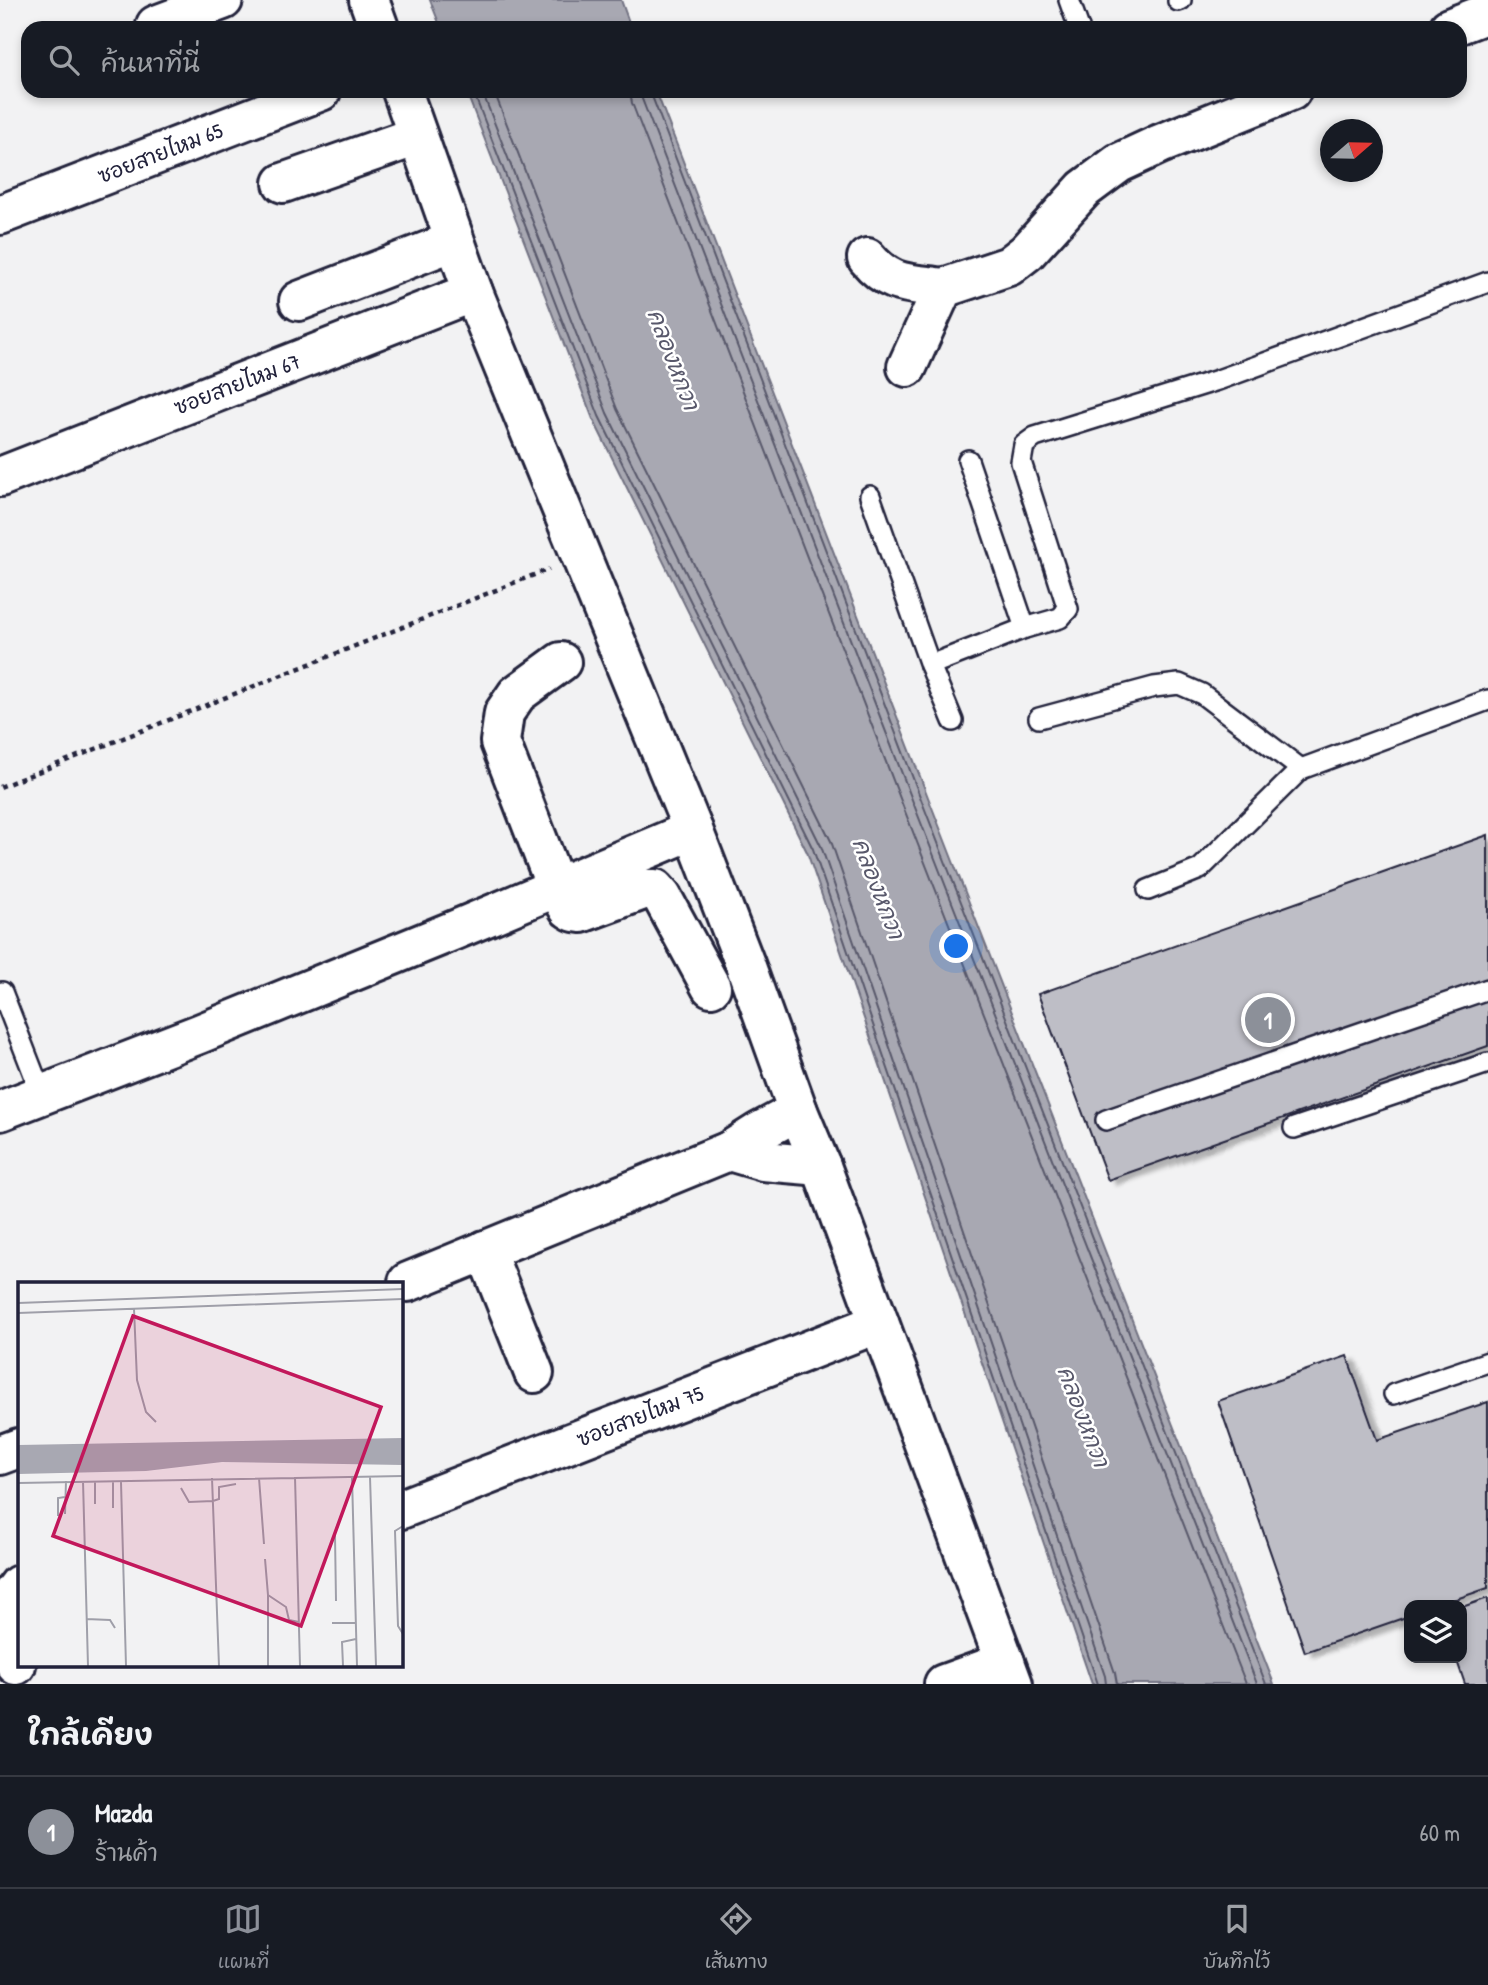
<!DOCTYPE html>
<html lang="th">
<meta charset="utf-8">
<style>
body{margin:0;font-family:"Patrick Hand","Playpen Sans Thai",sans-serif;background:#242831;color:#f1f3f6}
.controls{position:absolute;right:21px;bottom:21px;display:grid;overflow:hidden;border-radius:14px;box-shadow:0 4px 10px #0003}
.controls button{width:63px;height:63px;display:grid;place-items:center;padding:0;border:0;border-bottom:2px solid #363941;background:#171b24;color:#f1f3f6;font:35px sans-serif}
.compass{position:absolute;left:1320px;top:119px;width:63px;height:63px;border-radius:50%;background:#171b24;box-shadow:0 4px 10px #0003;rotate:70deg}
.you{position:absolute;left:957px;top:947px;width:24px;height:24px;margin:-18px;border:5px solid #fff;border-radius:50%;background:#1a73e8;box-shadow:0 0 0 10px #1a73e833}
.badge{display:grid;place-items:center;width:46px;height:46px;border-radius:50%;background:#8c9099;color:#fff;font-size:23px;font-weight:700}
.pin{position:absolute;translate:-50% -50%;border:4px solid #fff;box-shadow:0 2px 7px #0006}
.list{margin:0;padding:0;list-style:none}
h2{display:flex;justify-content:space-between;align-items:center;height:91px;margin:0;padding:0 28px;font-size:30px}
h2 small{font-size:23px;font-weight:400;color:#9ea1a6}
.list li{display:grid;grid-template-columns:46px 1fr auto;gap:21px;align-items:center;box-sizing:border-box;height:112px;padding:0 28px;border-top:2px solid #363941}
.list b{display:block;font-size:26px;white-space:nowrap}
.list p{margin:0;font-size:23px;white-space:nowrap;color:#9ea1a6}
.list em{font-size:23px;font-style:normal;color:#9ea1a6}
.icon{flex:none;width:38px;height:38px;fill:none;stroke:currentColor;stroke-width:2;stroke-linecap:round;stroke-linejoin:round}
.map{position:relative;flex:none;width:1488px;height:1684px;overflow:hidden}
.search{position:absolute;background:#171b24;box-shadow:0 4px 10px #0003;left:21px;right:21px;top:21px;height:77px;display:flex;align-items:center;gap:18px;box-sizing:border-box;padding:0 24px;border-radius:21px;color:#9ea1a6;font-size:26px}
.sheet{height:203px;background:#171b24}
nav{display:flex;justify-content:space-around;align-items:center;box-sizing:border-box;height:98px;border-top:2px solid #363941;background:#171b24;font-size:19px;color:#9ea1a6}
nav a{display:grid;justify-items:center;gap:4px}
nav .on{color:#8c9099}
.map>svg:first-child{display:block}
</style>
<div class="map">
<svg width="1488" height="1684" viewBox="0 0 1488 1684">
<defs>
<filter id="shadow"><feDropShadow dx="8" dy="4.5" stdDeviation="2" flood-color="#0004"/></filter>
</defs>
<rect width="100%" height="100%" fill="#f2f2f3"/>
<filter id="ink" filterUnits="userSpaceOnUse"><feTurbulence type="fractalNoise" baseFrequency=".0143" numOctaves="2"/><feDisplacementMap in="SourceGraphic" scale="14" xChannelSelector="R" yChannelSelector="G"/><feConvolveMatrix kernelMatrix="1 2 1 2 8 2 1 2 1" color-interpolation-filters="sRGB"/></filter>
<g filter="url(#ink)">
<g fill="#a8a8b2" stroke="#727282" stroke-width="2">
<polygon points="430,0 621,0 631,28 441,28"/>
<polygon points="466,91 656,91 931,805 1274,1684 1092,1684 807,852 593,419"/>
</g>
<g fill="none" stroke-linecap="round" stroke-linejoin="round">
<g stroke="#58586b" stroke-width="2">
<polyline points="473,91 599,416 813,849 1098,1684"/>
<polyline points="482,91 607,413 821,846 1105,1676 1106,1684"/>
<polyline points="494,91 617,409 831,841 1115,1673 1117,1684"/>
<polyline points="630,91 632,103 906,814 1246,1684"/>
<polyline points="641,91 642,99 916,810 1257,1684"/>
<polyline points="650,91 924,807 1266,1684"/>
</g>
</g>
<g fill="#bebec6" stroke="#22223b" stroke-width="2" filter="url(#shadow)">
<polygon points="1488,835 1488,1046 1108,1180 1038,994"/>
<polygon points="1347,1356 1377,1440 1488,1402 1488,1588 1439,1605 1409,1605 1409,1616 1305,1652 1218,1401"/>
<polygon points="1488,1598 1488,1684 1465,1684 1456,1658 1462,1658 1462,1607"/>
</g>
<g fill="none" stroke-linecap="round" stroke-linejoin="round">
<g stroke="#22223b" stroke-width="24">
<g id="service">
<polyline points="1069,0 1079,28"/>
<polyline points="1178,1 1181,0"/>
<polyline points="968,460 1025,628"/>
<polyline points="870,496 930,665 953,721"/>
<polyline points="930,665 1025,628 1060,618 1068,609 1021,462 1024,445 1035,437 1218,380 1488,282"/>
<polyline points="1039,718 1154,687 1179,684 1202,694 1301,769"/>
<polyline points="1148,890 1200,869 1301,769 1488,700"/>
<polyline points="2,992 42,1095"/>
<polyline points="1106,1120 1488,989"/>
<polyline points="1294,1128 1488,1063"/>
<polyline points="1394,1394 1488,1362"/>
</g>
</g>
<g stroke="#22223b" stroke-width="44">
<g id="minor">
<polyline points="369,0 379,28"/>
<polyline points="156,25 223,0"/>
<polyline points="1449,28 1488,13"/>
<polyline points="402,91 473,292 693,830 745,964 798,1111 821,1166 1013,1684"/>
<polyline points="283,183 417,136"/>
<polyline points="0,215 321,91"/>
<path d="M 867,258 C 890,286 909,283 943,288"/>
<polyline points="299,301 454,241"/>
<polyline points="907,367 943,288 1009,266 1027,252 1084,189 1119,163 1160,144 1291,91"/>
<polyline points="0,477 473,292"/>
<polyline points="561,662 517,694 504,713 500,742 556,887 569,909 574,912 581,913 646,889 655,889 662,897 711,987"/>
<polyline points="0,1111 199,1034 455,930 693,830"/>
<polyline points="729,1151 763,1161 821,1166"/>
<polyline points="485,1250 534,1373"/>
<polyline points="408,1282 729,1151 759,1132 798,1111"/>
<polyline points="0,1455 19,1448"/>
<polyline points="401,1509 879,1323"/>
<polyline points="16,1665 5,1619 9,1598 19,1585"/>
<polyline points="944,1684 1005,1662"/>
</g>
</g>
<polyline stroke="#22223b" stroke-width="4.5" stroke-dasharray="5 5" stroke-linecap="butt" points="0,787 549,569"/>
<use href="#service" stroke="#fff" stroke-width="19"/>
<use href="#minor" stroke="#fff" stroke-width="38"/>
</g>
</g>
<g text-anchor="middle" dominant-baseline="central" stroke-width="5" stroke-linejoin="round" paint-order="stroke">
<g font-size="21" fill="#22223b" stroke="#fff">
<text transform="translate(160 153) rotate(-21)">ซอยสายไหม 65</text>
<text transform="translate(237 384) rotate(-21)">ซอยสายไหม 67</text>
<text transform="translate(640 1416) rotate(-21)">ซอยสายไหม 75</text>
</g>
<g font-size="23" font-style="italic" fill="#58586b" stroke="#fff">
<text transform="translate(674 359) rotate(69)">คลองหกวา</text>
<text transform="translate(879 888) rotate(69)">คลองหกวา</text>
<text transform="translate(1084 1416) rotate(69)">คลองหกวา</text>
</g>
</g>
<g transform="translate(18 1282)">
<rect width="385" height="385" fill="#f2f2f3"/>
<path d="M 385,156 L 385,183 L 204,180 L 128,189 L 0,192 L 0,163 Z" fill="#a8a8b2"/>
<path fill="none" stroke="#9f9fa9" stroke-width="2" d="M 0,21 L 385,7M 116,27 L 119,98 L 128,130 L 138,140M 0,31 L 385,17M 277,195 L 282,384M 334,195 L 339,384M 352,195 L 358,384M 194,196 L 201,384M 241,196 L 246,262M 65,199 L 70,384M 95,200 L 95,226M 103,200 L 108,384M 0,201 L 385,194M 163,206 L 171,220 L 195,219 L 201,217 L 201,205 L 218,202M 77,222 L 77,200M 47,232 L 48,199M 40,234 L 40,216 L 47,215M 385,244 L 377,249 L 380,344 L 385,352M 317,253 L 318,319M 247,277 L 250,313 L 268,325 L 271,338 L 281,340M 250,313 L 250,384M 68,337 L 92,338 L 97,346M 314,341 L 337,341M 325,384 L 324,360 L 338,357"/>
<path fill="#c2185b" fill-opacity="0.15" stroke="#c2185b" stroke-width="3.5" d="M 115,34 L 363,125 L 283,344 L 35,254 Z"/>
<rect width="385" height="385" fill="none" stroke="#22223b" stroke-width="3.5"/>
</g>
</svg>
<div class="controls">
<button><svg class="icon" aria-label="layers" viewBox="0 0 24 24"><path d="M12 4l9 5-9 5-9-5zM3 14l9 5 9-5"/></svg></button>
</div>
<svg class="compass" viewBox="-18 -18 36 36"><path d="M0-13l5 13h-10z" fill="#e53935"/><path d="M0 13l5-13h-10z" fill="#9ea1a6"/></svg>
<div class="you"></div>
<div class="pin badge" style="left:1268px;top:1020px">1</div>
<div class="search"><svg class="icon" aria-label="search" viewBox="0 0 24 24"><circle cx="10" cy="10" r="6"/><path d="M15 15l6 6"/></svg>ค้นหาที่นี่</div>
</div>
<section class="sheet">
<h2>ใกล้เคียง<small></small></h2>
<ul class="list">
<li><span class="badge">1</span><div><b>Mazda</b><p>ร้านค้า</p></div><em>60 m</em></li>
</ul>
</section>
<nav>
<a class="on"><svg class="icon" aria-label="map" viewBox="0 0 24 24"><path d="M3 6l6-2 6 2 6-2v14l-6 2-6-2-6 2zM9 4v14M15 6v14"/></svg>แผนที่</a>
<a><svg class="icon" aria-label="directions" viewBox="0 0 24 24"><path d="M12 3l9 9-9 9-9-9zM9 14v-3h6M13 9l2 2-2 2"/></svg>เส้นทาง</a>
<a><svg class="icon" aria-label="saved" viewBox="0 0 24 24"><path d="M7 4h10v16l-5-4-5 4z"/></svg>บันทึกไว้</a>
</nav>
